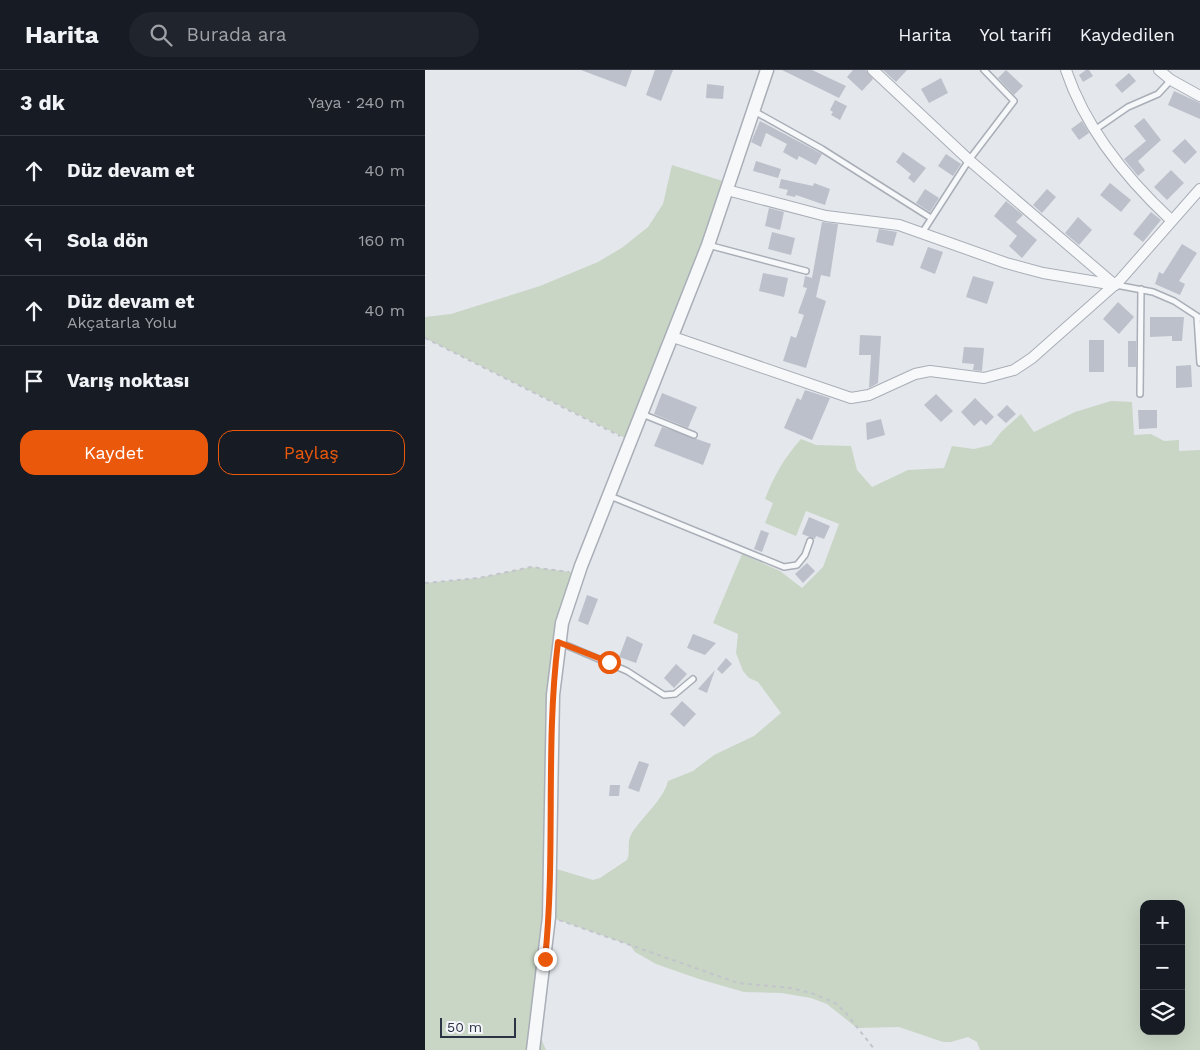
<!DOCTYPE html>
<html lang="tr">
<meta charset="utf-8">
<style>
body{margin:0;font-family:"Work Sans",sans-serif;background:#20242c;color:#f1f3f6}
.controls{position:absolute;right:15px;bottom:15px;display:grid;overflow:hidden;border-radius:10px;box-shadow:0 5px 20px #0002}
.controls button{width:45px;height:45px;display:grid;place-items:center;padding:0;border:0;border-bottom:1px solid #363941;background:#171b24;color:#f1f3f6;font:25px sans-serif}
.scale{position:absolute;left:15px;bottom:12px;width:76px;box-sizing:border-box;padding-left:5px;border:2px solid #2b3445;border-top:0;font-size:14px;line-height:18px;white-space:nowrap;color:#2b3445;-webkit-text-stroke:4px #f4f6f9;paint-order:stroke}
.stop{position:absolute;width:15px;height:15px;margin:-11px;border:4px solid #ea580c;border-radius:50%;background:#fff}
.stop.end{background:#ea580c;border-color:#fff;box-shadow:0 1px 5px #0008}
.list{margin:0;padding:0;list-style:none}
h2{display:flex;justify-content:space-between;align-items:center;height:65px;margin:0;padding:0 20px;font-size:21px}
h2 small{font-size:16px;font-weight:400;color:#9ea1a6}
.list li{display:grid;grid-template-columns:32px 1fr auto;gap:15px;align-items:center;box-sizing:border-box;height:70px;padding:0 20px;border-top:1px solid #363941}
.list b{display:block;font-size:19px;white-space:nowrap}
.list p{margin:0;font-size:16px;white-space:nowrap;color:#9ea1a6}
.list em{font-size:16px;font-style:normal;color:#9ea1a6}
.actions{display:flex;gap:10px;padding:15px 20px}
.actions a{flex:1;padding:11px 0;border:1px solid #ea580c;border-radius:15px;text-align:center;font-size:18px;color:#ea580c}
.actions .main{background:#ea580c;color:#fff}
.icon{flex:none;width:28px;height:28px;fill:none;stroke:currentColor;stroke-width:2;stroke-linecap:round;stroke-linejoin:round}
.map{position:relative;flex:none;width:775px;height:980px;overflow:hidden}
header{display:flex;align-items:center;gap:30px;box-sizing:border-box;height:70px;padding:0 25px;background:#171b24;border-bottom:1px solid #363941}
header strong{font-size:24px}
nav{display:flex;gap:28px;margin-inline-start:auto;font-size:18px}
.search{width:350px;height:45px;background:#20242c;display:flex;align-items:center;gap:12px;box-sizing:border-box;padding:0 18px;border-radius:28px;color:#9ea1a6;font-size:19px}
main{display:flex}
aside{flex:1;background:#171b24}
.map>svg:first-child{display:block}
</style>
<header>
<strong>Harita</strong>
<div class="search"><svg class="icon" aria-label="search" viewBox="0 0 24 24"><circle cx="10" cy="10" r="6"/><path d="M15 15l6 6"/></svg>Burada ara</div>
<nav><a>Harita</a><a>Yol tarifi</a><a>Kaydedilen</a></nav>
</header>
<main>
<aside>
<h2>3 dk<small>Yaya · 240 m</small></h2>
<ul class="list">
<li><svg class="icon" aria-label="ahead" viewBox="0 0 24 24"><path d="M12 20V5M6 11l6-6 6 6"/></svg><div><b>Düz devam et</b></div><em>40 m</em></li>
<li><svg class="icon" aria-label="left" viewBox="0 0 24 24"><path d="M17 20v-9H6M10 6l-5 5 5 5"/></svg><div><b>Sola dön</b></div><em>160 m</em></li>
<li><svg class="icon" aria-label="ahead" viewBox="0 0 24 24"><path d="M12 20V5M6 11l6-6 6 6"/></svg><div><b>Düz devam et</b><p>Akçatarla Yolu</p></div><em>40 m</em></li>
<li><svg class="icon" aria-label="arrive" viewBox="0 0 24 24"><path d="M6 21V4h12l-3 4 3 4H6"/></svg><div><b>Varış noktası</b></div></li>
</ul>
<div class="actions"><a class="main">Kaydet</a><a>Paylaş</a></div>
</aside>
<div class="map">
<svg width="775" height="980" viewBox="0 0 775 980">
<rect width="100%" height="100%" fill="#e4e7ec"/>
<g fill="#c9d6c5" fill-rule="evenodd">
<polygon points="247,95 304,113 206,371 0,268 0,247 26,244 115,216 173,192 198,177 223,157 238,134"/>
<path d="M 686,331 L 707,332 L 709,365 L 726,364 L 739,371 L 754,370 L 754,381 L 775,380 L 775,980 L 555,980 L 552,972 L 543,967 L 526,972 L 518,972 L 474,957 L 432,958 L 402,934 L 386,928 L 357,923 L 319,922 L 274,909 L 231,894 L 210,882 L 205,875 L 125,847 L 111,957 L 121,980 L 0,980 L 0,513 L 54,508 L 106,497 L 154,503 L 137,553 L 125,797 L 168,810 L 175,808 L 202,790 C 206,781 201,772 207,763 C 217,747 239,729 243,711 L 268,701 L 289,685 L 329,666 L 356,643 L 333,612 L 324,608 L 318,601 L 311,583 L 313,564 L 288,553 L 317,484 L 355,501 L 377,518 L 398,497 L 414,454 L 381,441 L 371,466 L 340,453 L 348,433 L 340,429 C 349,406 359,388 376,369 L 391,375 L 426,376 L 432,400 L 447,417 L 483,400 L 519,398 L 527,376 L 549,379 L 566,375 L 576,362 L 596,344 L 609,362 L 650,342 ZM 719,834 L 756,834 L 756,961 L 719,961 Z"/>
</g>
<g fill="#bbc0ca">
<polygon points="156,0 207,0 201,17"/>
<polygon points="230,0 248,0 236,31 221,25"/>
<polygon points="357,0 387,0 421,16 414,28"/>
<polygon points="428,0 441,0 448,9 437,21 422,7"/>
<polygon points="458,0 482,0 471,12"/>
<polygon points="581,0 598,16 589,25 573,8"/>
<polygon points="661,0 664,0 668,6 658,12 654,5"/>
<polygon points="704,3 711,11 697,23 690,15"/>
<polygon points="516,8 523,23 504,33 496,19"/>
<polygon points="282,14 299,16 298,29 281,28"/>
<polygon points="749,21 775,33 775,49 743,35"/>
<polygon points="410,30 422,36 415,50 406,45 408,42 405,40"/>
<polygon points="719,48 736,70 713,91 720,100 713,106 699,89 721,71 709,56"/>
<polygon points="335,51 397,84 391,95 374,86 372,90 358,82 362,74 341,63 336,77 326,72"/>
<polygon points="657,51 664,63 654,70 646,59"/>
<polygon points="760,69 772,82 760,94 747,81"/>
<polygon points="478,82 501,98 489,113 483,108 486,104 471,92"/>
<polygon points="521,84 536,94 528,106 513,96"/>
<polygon points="331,91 356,99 353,108 328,101"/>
<polygon points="746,100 759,113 742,130 729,117"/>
<polygon points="356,109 388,116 389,113 405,119 400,135 371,125 370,127 361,125 363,120 354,118"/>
<polygon points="685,113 706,130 696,142 675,125"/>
<polygon points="500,119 514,128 505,142 491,133"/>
<polygon points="622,119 631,127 617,143 608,135"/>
<polygon points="581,131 598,145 591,152 612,170 597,188 584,176 592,166 569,146"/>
<polygon points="344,138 359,142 355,160 340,156"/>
<polygon points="726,142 736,150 718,172 708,164"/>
<polygon points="653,147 667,160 654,175 640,163"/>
<polygon points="397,152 413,154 405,207 396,205 391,227 401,231 381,298 358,291 366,266 371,268 379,245 373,243 382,218 378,217 380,206 387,208"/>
<polygon points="454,159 472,162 468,176 451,172"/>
<polygon points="347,162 370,168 366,185 343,179"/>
<polygon points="757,174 772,183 754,211 760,214 755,225 730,214 734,202 738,204"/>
<polygon points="503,177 518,182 510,204 495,198"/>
<polygon points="338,203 363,208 359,227 334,221"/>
<polygon points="548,206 569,212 562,234 541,227"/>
<polygon points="693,232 709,247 694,264 678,249"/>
<polygon points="725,247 759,247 757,271 747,271 747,266 725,267"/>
<polygon points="435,265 456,266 453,313 444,318 446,285 434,285"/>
<rect x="664" y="270" width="15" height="32"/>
<rect x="703" y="271" width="8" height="26"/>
<polygon points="539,277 559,278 557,301 548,300 549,294 537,293"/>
<polygon points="766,295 767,317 751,318 751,296"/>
<polygon points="380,320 405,328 387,370 359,358 372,328 376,330"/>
<polygon points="237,323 272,337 263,358 229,344"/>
<polygon points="511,324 528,341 516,352 499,335"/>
<polygon points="550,328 569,347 561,355 556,350 549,356 536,342"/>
<polygon points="582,335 591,344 581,353 572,345"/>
<polygon points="713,340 732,340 732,358 714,359"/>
<polygon points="456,349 460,365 442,370 441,353"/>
<polygon points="237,357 286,374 278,395 229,376"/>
<polygon points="384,447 405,456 399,469 391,466 390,469 377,464"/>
<polygon points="336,460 344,463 337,482 329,479"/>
<polygon points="382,493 390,501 378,513 370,504"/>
<polygon points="162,525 173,529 163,555 153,551"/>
<polygon points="268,564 291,573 280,585 262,578"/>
<polygon points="202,566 218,574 211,593 194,587"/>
<polygon points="301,588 307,594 297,604 292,599"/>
<polygon points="251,594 262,604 249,618 239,608"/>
<polygon points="290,600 282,623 273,619"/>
<polygon points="257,631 271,644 259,657 245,644"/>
<polygon points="214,691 224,694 214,722 203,718"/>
<polygon points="185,715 195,715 194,726 184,726"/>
</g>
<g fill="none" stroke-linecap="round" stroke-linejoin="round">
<g stroke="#a9aeb7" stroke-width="8">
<g id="service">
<polyline points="329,41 397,79 506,148"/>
<polyline points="671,59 703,37 733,24 746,10"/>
<polyline points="497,163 544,90 589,31 559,0"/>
<polyline points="283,175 381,201"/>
<polyline points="691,215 728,222 749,231 775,248"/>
<polyline points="772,247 775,293"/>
<polyline points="715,324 716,219"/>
<polyline points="217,344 269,365"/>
<polyline points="185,426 359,497 372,495 380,485 385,471"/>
<polyline points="136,573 202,601 239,625 250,624 268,609"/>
</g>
</g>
<g stroke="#a9aeb7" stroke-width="12">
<g id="minor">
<polyline points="448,0 544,90 690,215"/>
<path d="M 641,0 C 660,57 702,109 746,150"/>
<polyline points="734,0 746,10 775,26"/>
<polyline points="302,120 401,146 474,155 581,193 618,203 690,215"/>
<polyline points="248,267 426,328 444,325 490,304 505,301 559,308 589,300 607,288 695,210 775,119"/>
</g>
</g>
<g stroke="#a9aeb7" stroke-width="15">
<polyline id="tertiary" points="108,980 124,847 128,625 137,553 156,496 283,175 342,0"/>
</g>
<g stroke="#c2c5cb" stroke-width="2" stroke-dasharray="4 4" stroke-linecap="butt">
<polyline points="0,268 195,366"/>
<polyline points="0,513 54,508 106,497 144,502"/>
<polyline points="134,850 313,913 366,918 389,924 410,933 420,942 450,980"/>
</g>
<use href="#service" stroke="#f7f8fa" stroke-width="5"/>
<use href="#minor" stroke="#f7f8fa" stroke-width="10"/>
<use href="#tertiary" stroke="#f7f8fa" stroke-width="12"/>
</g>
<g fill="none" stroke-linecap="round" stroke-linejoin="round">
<path stroke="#ea580c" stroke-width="6" d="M 120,889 C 131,784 120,677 133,572 L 184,592"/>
</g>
</svg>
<div class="controls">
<button>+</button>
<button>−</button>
<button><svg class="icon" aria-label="layers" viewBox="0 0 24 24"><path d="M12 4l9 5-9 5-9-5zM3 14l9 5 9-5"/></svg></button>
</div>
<div class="scale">50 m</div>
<div class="stop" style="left:184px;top:592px"></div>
<div class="stop end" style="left:120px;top:889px"></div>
</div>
</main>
